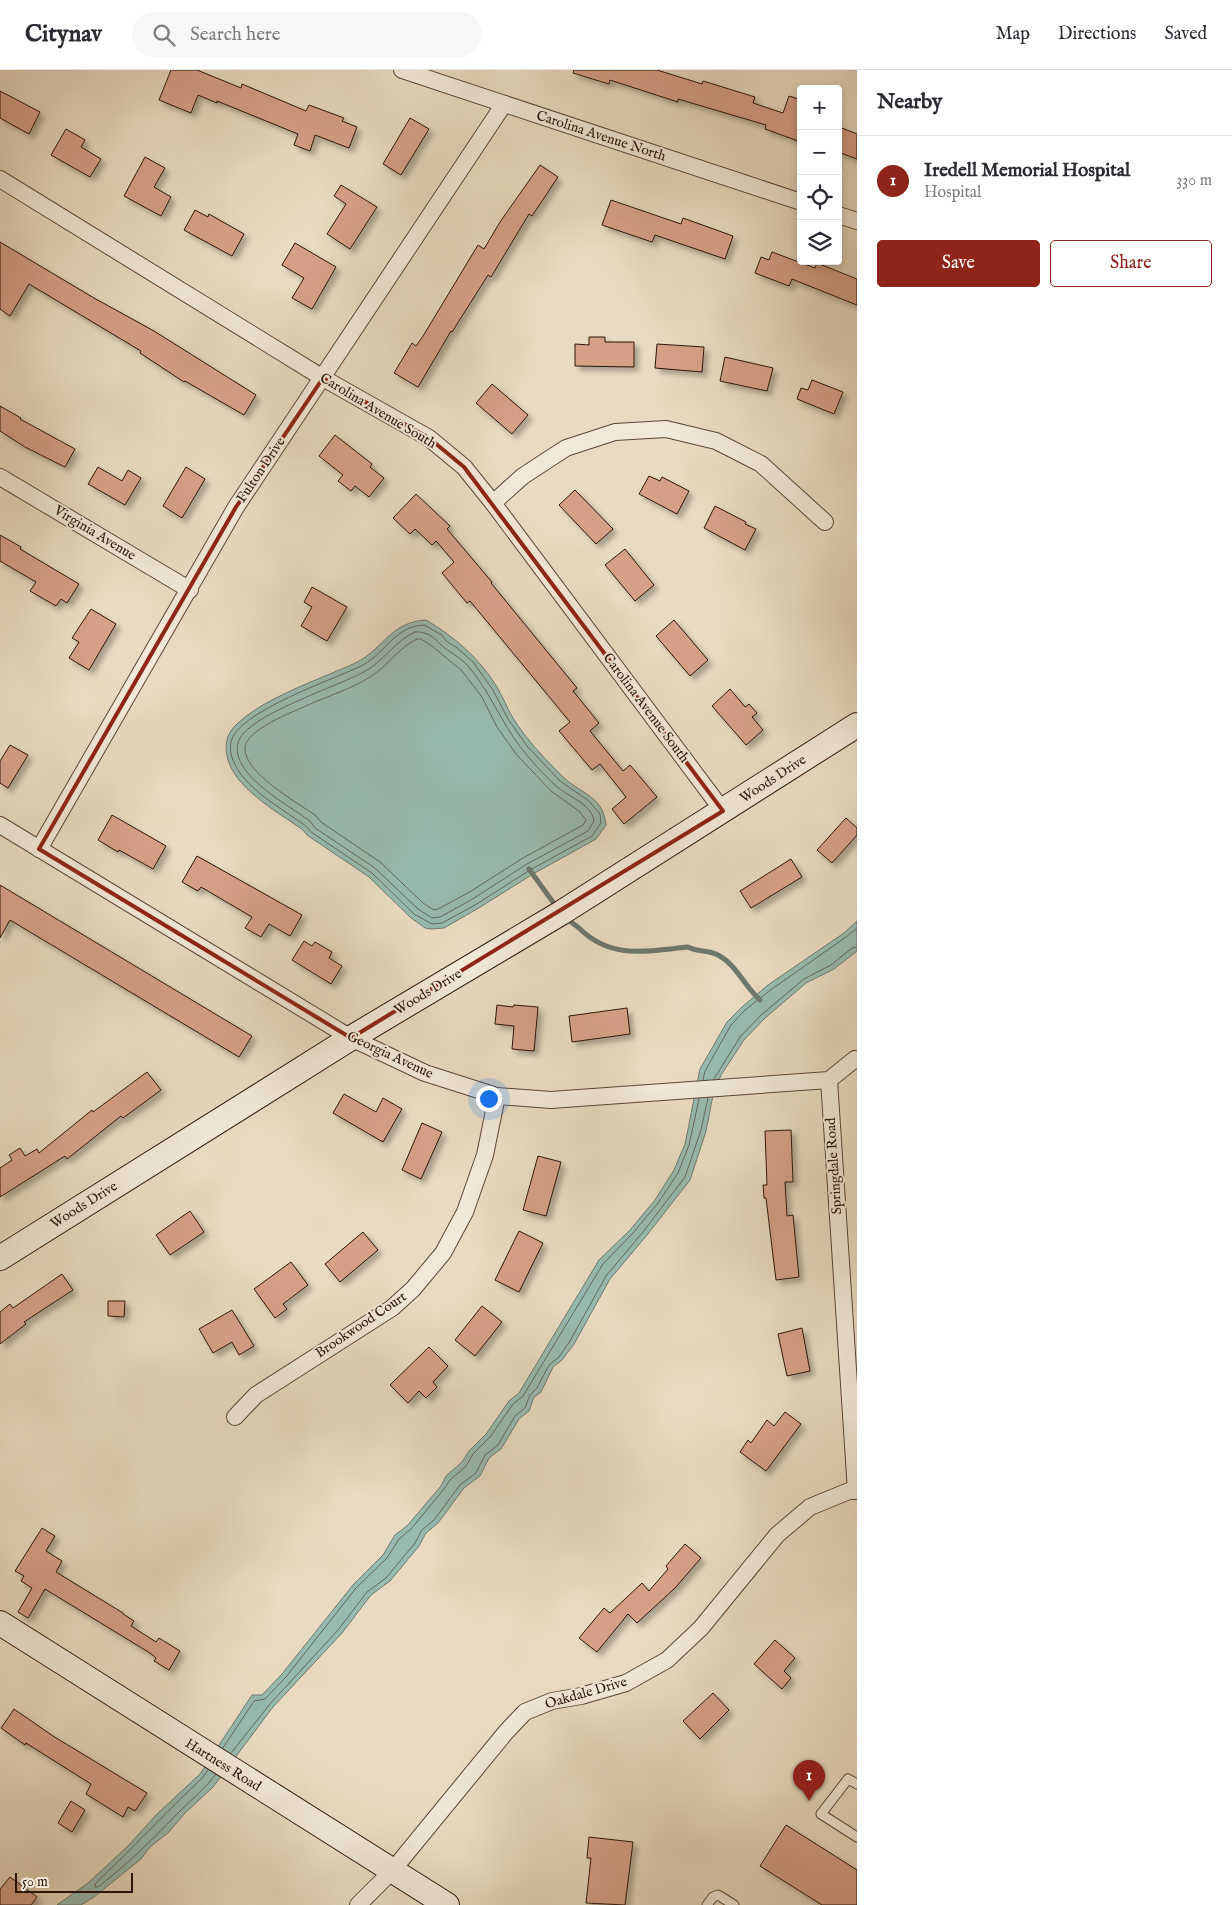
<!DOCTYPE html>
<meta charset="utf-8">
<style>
body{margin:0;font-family:"IM FELL English",serif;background:#f7f7f7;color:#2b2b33}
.controls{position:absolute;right:15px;top:15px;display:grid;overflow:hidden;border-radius:5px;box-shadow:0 2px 8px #0003}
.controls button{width:45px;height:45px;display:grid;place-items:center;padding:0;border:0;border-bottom:1px solid #e1e1e2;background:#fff;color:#2b2b33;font:25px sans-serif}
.scale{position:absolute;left:15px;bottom:12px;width:118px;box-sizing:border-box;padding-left:5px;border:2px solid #2d150b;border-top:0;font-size:14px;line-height:18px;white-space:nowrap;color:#2d150b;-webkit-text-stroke:4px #f1e8d7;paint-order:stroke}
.you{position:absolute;left:488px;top:1028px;width:18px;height:18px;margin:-12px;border:4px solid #fff;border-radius:50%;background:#1a73e8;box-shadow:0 0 0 8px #1a73e833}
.badge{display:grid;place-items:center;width:32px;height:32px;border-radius:50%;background:#8f2418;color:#fff;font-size:16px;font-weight:700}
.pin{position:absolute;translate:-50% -41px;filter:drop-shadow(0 1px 2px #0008)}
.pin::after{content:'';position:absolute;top:26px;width:18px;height:15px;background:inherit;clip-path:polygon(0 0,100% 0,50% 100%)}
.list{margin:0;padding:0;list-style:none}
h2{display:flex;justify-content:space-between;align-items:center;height:65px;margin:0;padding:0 20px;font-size:21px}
h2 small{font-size:16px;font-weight:400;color:#7c7c81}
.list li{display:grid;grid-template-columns:32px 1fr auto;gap:15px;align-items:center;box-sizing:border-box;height:90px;padding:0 20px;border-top:1px solid #e1e1e2}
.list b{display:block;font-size:19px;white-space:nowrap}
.list p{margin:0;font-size:16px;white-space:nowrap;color:#7c7c81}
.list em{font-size:16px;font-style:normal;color:#7c7c81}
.actions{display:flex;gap:10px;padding:15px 20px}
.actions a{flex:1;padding:11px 0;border:1px solid #8f2418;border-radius:5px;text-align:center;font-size:18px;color:#8f2418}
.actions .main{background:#8f2418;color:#fff}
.icon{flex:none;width:28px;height:28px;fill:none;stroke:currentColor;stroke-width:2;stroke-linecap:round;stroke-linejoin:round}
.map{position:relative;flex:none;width:857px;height:1835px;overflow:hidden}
header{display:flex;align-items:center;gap:30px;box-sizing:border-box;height:70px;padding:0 25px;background:#fff;border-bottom:1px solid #e1e1e2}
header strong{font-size:24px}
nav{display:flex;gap:28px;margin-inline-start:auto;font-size:18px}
.search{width:350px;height:45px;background:#f7f7f7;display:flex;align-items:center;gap:12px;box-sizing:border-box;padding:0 18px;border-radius:28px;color:#7c7c81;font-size:19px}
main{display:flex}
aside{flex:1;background:#fff}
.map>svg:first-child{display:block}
</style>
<header>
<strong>Citynav</strong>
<div class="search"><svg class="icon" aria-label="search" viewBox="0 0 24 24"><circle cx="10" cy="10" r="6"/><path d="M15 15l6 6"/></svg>Search here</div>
<nav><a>Map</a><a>Directions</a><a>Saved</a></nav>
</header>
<main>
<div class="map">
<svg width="857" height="1835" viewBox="0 0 857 1835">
<defs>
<filter id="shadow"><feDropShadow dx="4.5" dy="4.5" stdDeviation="2.5" flood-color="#0004"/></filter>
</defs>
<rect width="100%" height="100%" fill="#e9dbc1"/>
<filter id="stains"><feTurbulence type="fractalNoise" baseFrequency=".004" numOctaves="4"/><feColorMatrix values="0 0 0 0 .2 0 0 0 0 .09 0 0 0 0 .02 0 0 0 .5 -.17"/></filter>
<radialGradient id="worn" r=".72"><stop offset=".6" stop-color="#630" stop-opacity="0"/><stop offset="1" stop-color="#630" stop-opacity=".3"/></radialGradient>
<g fill="#97bbb0" stroke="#6d796e">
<path d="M 426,550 C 455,567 479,588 497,617 C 503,627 507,638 513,648 C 526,669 544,688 562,706 C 580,724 603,725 606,755 L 596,769 L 533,804 L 477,839 L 444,858 L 431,859 L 425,858 L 411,848 L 369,807 L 307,765 L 303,760 C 282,745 257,731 240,711 C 227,696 219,672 235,656 C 261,629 318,610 353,594 C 383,581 389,552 426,550 Z"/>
<polygon points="857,851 857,881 834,899 806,913 764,949 744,970 721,1005 713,1025 706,1061 690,1110 647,1165 610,1209 574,1274 562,1290 553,1297 541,1322 534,1327 529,1341 519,1349 501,1379 489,1388 480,1406 464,1418 438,1453 426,1463 419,1476 390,1511 371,1525 342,1563 273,1637 213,1717 184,1744 169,1762 150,1777 141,1789 94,1827 81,1835 57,1835 88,1813 128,1776 157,1744 200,1704 252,1625 262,1625 282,1604 353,1515 383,1485 395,1465 407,1456 441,1416 446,1406 462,1392 469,1381 486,1364 509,1331 519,1323 599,1190 630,1160 655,1130 674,1100 685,1074 700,999 727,952 742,937 768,915 844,863"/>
</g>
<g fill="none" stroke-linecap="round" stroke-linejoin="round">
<g stroke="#62685e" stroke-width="1">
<path d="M 424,555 L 442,565 L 446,571 L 456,577 L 473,592 L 493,620 L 508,649 L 527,676 L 560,711 L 589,731 L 600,744 L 601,753 L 592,766 L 530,800 L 475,835 L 442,853 L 432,854 L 414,844 L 372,803 L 311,762 L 306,756 C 285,741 260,727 243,707 C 235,697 227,682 232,669 C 242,641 331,610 359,597 C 384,586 394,556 424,555 Z"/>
<path d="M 415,562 C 426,561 434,567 441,575 C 449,582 460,587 468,596 C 490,621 501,653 522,679 C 532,692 544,705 556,716 C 567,726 592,734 594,751 L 588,761 L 527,794 L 471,830 L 440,847 L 432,848 L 418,839 L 375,798 L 315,758 L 310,751 C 289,736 263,722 247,702 C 240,693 234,682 239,670 C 249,645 338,616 364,602 C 384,591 395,571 415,562 Z"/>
<path d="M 417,569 L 421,569 L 432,576 L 462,601 L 482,627 L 497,657 L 516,684 L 551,721 L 579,741 L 586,750 L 583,755 L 523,788 L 468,823 L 438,839 L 434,840 L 423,833 L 380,792 L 321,752 L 315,745 C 296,732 245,703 245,679 C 244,660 293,642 308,635 C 328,626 351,619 370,607 C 388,596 399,577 417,569 Z"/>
<polyline points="714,1009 740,967 761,945 804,909 831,895 852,878 857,877"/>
<polyline points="703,1010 705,1001 731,955 745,940 772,919 846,867 857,858"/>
<polyline points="223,1678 254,1631 265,1629 286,1607 356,1518 387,1488 399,1469 411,1459 444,1419 450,1410 466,1396 473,1384 490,1367 513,1334 523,1326 603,1194 633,1163 658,1133 678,1103 689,1075 699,1029"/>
<polyline points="231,1683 270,1634 338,1560 367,1522 386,1508 415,1473 422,1460 434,1450 460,1415 476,1403 485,1385 498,1375 515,1346 525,1338 530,1325 537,1318 549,1295 559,1287 570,1271 606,1206 643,1162 685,1107 701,1060 708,1028"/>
<path d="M 208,1700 L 203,1707 C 166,1742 132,1779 95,1814 L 95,1817 L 98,1817 C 128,1794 154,1768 180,1741 C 192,1729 206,1718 216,1704"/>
</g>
<g stroke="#6d796e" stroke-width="5">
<polyline points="529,799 558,839"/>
<path d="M 565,847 C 569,852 575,854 580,859 C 612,890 647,881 688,877 C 697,882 709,880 718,885 C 737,895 744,916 760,930"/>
</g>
</g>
<g fill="#d6a086" stroke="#2d150b" filter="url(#shadow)">
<polygon points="171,0 197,0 241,18 242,14 306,41 309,35 344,48 342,51 357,57 349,78 315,65 310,81 294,75 298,64 217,31 217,33 198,25 191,43 159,30"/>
<polygon points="574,0 657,0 702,14 703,11 755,27 753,33 783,43 789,26 801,30 801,72 765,59 766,55 678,29 678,32 610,10 609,14 573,3"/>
<polygon points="0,21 40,42 29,64 0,48"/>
<polygon points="410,48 429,59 401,105 383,94"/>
<polygon points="842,58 857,64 857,89 838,82 838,68"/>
<polygon points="66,59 85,70 81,77 101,89 90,107 51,85"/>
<polygon points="145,87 165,98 154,117 171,127 161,146 124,126"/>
<polygon points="540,95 558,107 532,146 529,144 491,207 488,205 452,262 451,261 418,317 394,303 412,273 416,276 423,266 478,175 484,179 500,152"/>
<polygon points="341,115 377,137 350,179 327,164 346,134 334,126"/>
<polygon points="611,130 681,154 683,148 733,166 725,189 655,165 652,172 602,155"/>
<polygon points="195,140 208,147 209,144 244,164 232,186 184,160"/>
<polygon points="0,172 94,228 154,261 256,325 244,345 185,311 184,312 140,283 141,281 29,214 10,246 0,239"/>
<polygon points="295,173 336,197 312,239 292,228 304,208 282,195"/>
<polygon points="772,182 815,198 817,193 857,209 857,235 792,209 789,216 755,203 761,187 769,190"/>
<polygon points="589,267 605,267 605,272 634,272 634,297 575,296 575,274 589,275"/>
<polygon points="657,274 704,277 702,302 655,298"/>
<polygon points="725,287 773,298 767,321 720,311"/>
<polygon points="812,310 843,322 834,344 797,329 801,318 808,320"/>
<polygon points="492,314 528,345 512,364 476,333"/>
<polygon points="0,336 21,348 20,349 75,379 65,397 25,377 0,361"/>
<polygon points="335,365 372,394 370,397 384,408 369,427 355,416 351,421 338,411 343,405 319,386"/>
<polygon points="98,397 122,411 128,400 141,408 125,435 88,414"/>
<polygon points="186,397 205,409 182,448 163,436"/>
<polygon points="649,406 660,411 662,407 689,421 677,444 639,424"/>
<polygon points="575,420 613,459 596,474 559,435"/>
<polygon points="416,424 450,456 447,459 492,512 491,513 577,618 573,621 599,653 590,661 623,701 630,695 657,727 624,754 612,739 626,727 600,694 592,700 559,661 570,652 470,531 467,533 442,503 454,492 436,471 432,475 415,459 410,464 393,448"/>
<polygon points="715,436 746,452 745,454 756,459 745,480 704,458"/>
<polygon points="0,465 21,477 20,479 79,514 67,533 61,529 56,536 30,521 36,512 0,491"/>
<polygon points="625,479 654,515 635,531 605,495"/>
<polygon points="312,517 347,537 327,571 301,556 312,537 304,532"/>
<polygon points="91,539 116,554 89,600 69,588 79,572 72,568"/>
<polygon points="674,550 708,590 690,606 656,566"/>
<polygon points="730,619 745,637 749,634 757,643 752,647 763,660 746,675 712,636"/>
<polygon points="10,675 28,685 8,718 0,713 0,691"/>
<polygon points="112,745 166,776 153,799 119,780 118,782 98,770"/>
<polygon points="846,748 857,758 857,765 832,793 817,780"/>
<polygon points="197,786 302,845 290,866 269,854 261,867 245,858 252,847 201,817 198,821 182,812"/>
<polygon points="791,789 802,807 751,838 740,821"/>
<polygon points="0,815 252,966 239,987 10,850 0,868"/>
<polygon points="304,871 312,876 315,872 332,882 329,888 342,896 331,914 292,890"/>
<polygon points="497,935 513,937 514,935 538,937 534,981 512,979 514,956 495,954"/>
<polygon points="627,938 630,964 572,972 569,946"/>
<polygon points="147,1002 161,1020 123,1048 121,1046 67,1089 65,1086 0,1127 0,1098 12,1090 9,1085 20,1078 25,1086 37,1079 39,1083 92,1040 93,1042"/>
<polygon points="344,1024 376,1042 383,1028 402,1039 383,1072 333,1043"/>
<polygon points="422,1053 442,1062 421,1109 402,1100"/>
<polygon points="791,1060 793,1112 785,1112 787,1146 793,1145 799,1207 776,1210 766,1128 764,1128 763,1115 767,1115 765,1061"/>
<polygon points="538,1086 561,1092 546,1146 523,1140"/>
<polygon points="190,1141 204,1162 170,1185 156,1165"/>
<polygon points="519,1161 543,1173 519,1222 495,1210"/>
<polygon points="363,1162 378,1180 340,1212 325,1194"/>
<polygon points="291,1192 308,1215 283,1234 287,1239 275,1248 254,1219"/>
<polygon points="62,1204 73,1220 24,1252 26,1254 0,1274 0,1242 10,1234 13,1238"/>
<polygon points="108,1231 125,1231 124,1247 108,1246"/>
<polygon points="482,1236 502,1252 475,1286 455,1270"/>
<polygon points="232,1240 254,1276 239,1285 232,1272 213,1283 199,1259"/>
<polygon points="802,1258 810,1301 787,1306 778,1264"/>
<polygon points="429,1277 448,1296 433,1312 437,1317 426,1328 419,1321 408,1333 390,1315"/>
<polygon points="785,1342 801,1354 766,1401 740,1382 748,1370 751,1373 767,1350 774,1356"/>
<polygon points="42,1458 55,1466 46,1481 62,1491 56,1502 123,1543 123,1544 134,1551 131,1556 156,1572 159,1568 180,1581 169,1600 154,1591 156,1588 150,1583 45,1519 28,1548 18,1542 32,1518 21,1511 24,1506 15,1501"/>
<polygon points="685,1474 701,1488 675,1518 637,1553 628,1544 597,1582 579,1568 604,1538 610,1543 642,1513 649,1521 668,1499 666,1496"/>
<polygon points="775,1570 795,1588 784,1601 791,1608 782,1619 754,1594"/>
<polygon points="713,1623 729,1640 700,1669 683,1651"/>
<polygon points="14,1639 53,1666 147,1723 135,1741 128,1737 123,1747 86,1724 91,1714 26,1673 25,1675 1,1658"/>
<polygon points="71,1731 85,1740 72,1762 58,1753"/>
<polygon points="786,1755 857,1800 857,1835 822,1835 760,1796"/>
<polygon points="589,1767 633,1772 625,1835 586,1833 591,1788 587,1788"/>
<polygon points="10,1807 37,1827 31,1835 0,1835 0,1819"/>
</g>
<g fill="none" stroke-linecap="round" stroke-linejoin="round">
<g stroke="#5c4638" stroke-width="11">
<g id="lane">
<polyline points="857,1714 848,1709 821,1744 857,1767"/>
<polyline points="707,1835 713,1827 718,1825 734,1835"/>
</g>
</g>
<g stroke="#5c4638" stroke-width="18">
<g id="street">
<polyline points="402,0 801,132"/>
<polyline points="0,109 323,308 429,368 464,397 493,433 723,741"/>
<polyline points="838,145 857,151"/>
<polyline points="0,407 190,520"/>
<polyline points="493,433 523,406 566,378 615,362 666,359 716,371 761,394 825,452"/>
<polyline points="0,755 351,968 425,1003 497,1026 551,1030 829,1010 855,989 857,990"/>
<polyline points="39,779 236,437 504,34"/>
<polyline points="829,1010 856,1421"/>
<polyline points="235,1347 256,1325 392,1238 413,1219 443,1183 465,1142 485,1085 497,1026"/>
<polyline points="358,1835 392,1801 506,1662 525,1642 552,1631 581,1626 626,1613 667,1590 701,1558 777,1465 810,1437 849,1421 857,1421"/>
</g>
</g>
<g stroke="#2d150b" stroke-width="26">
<g id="secondary">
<polyline points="0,1188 351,968 561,843 857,655"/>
<polyline points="0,1553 447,1835"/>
</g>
</g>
<use href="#lane" stroke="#f1e8d7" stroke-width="9"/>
<use href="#street" stroke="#f1e8d7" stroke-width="16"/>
<use href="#secondary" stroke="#f1e8d7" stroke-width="24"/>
</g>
<path fill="none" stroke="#8f2418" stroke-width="4" stroke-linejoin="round" d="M 323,308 L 429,368 L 464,397 L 723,741 L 351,968 L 39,779 L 236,437 Z"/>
<g text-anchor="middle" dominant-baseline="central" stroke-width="4" stroke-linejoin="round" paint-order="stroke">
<g font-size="14" fill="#2d150b" stroke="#f1e8d7">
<text transform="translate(601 66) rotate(18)">Carolina Avenue North</text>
<text transform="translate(378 341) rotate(31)">Carolina Avenue South</text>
<text transform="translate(261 400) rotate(-56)">Fulton Drive</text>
<text transform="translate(95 463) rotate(31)">Virginia Avenue</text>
<text transform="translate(646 638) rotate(53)">Carolina Avenue South</text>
<text transform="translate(773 709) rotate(-33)">Woods Drive</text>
<text transform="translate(428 922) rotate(-31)">Woods Drive</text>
<text transform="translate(390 985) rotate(25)">Georgia Avenue</text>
<text transform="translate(834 1096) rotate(-94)">Springdale Road</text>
<text transform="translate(84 1135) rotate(-32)">Woods Drive</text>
<text transform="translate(361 1255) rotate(-34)">Brookwood Court</text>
<text transform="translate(586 1623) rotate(-16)">Oakdale Drive</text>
<text transform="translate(223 1695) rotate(32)">Hartness Road</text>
</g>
</g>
<rect width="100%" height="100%" filter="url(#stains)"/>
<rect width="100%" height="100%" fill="url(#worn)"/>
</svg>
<div class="controls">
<button>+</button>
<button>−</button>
<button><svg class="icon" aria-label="locate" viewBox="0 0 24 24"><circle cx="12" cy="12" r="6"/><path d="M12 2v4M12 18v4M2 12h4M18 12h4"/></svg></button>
<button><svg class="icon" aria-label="layers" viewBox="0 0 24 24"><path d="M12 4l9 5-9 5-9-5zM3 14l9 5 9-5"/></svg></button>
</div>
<div class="scale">50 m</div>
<div class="you"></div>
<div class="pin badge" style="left:809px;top:1731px">1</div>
</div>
<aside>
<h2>Nearby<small></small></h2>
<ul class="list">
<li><span class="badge">1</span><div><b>Iredell Memorial Hospital</b><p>Hospital</p></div><em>330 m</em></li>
</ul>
<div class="actions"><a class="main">Save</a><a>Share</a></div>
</aside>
</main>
